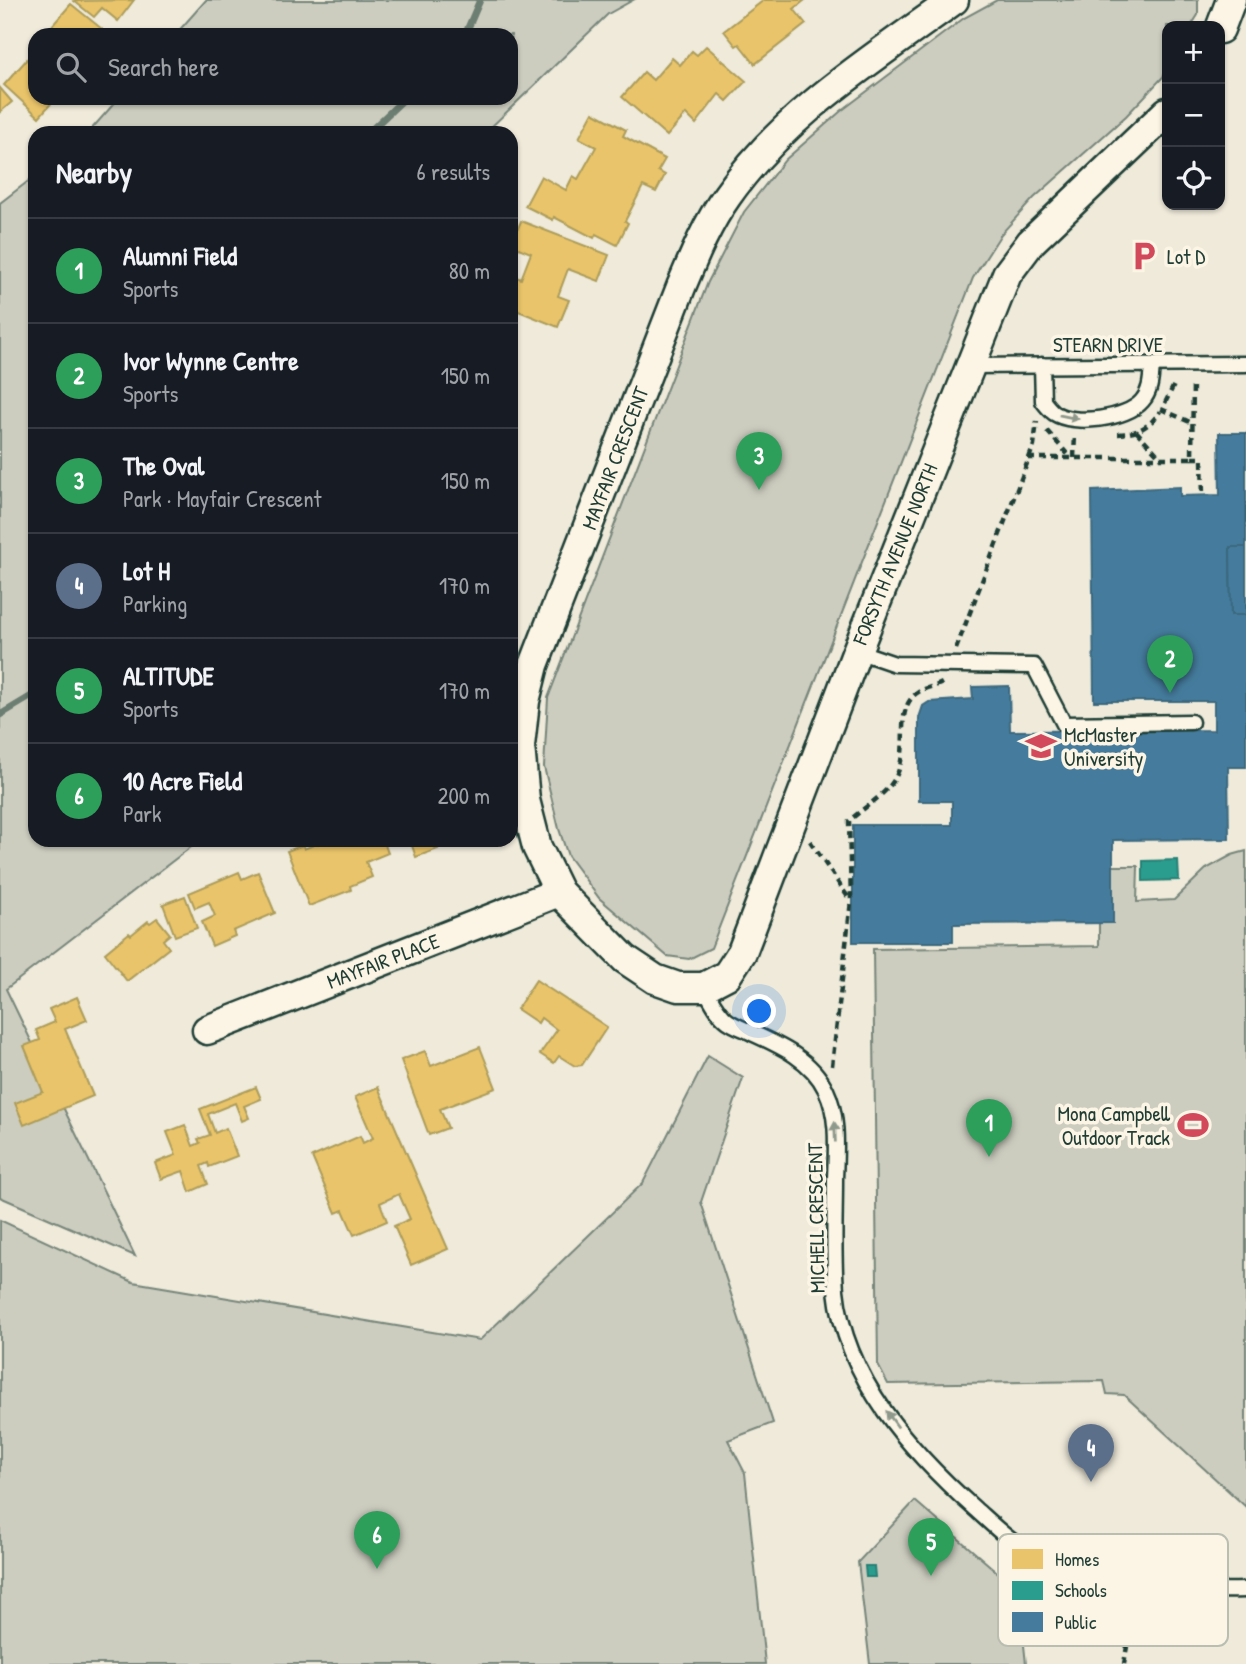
<!DOCTYPE html>
<meta charset="utf-8">
<style>
body{margin:0;font-family:"Patrick Hand",sans-serif;background:#242831;color:#f1f3f6}
.controls{position:absolute;right:21px;top:21px;display:grid;overflow:hidden;border-radius:14px;box-shadow:0 2px 5px #0004}
.controls button{width:63px;height:63px;display:grid;place-items:center;padding:0;border:0;border-bottom:2px solid #363941;background:#171b24;color:#f1f3f6;font:35px sans-serif}
.you{position:absolute;left:760px;top:1012px;width:24px;height:24px;margin:-18px;border:5px solid #fff;border-radius:50%;background:#1a73e8;box-shadow:0 0 0 10px #1a73e833}
.badge{display:grid;place-items:center;width:46px;height:46px;border-radius:50%;background:#d1495b;color:#fff;font-size:23px;font-weight:700}
.pin{position:absolute;translate:-50% -58px;filter:drop-shadow(0 2px 4px #0008)}
.pin::after{content:'';position:absolute;top:37px;width:24px;height:21px;background:inherit;clip-path:polygon(0 0,100% 0,50% 100%)}
.list{margin:0;padding:0;list-style:none}
h2{display:flex;justify-content:space-between;align-items:center;height:91px;margin:0;padding:0 28px;font-size:30px}
h2 small{font-size:23px;font-weight:400;color:#9ea1a6}
.list li{display:grid;grid-template-columns:46px 1fr auto;gap:21px;align-items:center;box-sizing:border-box;height:105px;padding:0 28px;border-top:2px solid #363941}
.list b{display:block;font-size:26px;white-space:nowrap}
.list p{margin:0;font-size:23px;white-space:nowrap;color:#9ea1a6}
.list em{font-size:23px;font-style:normal;color:#9ea1a6}
.icon{flex:none;width:38px;height:38px;fill:none;stroke:currentColor;stroke-width:2;stroke-linecap:round;stroke-linejoin:round}
.map{position:relative;flex:none;width:1246px;height:1664px;overflow:hidden}
.search{position:absolute;background:#171b24;box-shadow:0 2px 5px #0004;left:28px;top:28px;width:490px;height:77px;display:flex;align-items:center;gap:18px;box-sizing:border-box;padding:0 24px;border-radius:21px;color:#9ea1a6;font-size:26px}
.panel{position:absolute;background:#171b24;box-shadow:0 2px 5px #0004;left:28px;top:126px;width:490px;height:721px;border-radius:21px}
.map>svg:first-child{display:block}
</style>
<div class="map">
<svg width="1246" height="1664" viewBox="0 0 1246 1664">
<rect width="100%" height="100%" fill="#efeada"/>
<filter id="ink" filterUnits="userSpaceOnUse"><feTurbulence type="fractalNoise" baseFrequency=".0143" numOctaves="2"/><feDisplacementMap in="SourceGraphic" scale="14" xChannelSelector="R" yChannelSelector="G"/><feConvolveMatrix kernelMatrix="1 2 1 2 8 2 1 2 1" color-interpolation-filters="sRGB"/></filter>
<g filter="url(#ink)">
<g fill="#cccdbf" stroke="#76857a" stroke-width="2">
<polygon points="206,0 633,0 608,14 485,133 88,133 119,98 511,98 511,35 175,35"/>
<polygon points="997,0 1198,0 1198,15 1191,26 1167,26 1167,69 1163,77 1126,116 1034,198 1001,234 973,278 711,948 689,959 667,956 599,898 568,856 559,829 544,767 548,698 708,282 744,212 785,160 841,111 964,18"/>
<polygon points="35,176 35,840 200,840 6,989 135,1256 0,1197 0,203"/>
<polygon points="1246,851 1246,1507 1124,1395 1107,1394 1104,1381 888,1384 878,1365 873,949 1099,946 1099,923 1113,923 1113,866 1138,866 1137,902 1174,900 1206,869 1232,855"/>
<polygon points="708,1056 743,1078 701,1202 773,1423 728,1440 745,1473 765,1664 0,1664 0,1220 133,1282 480,1340 643,1183"/>
<polygon points="915,1501 1018,1590 1026,1664 870,1664 858,1562"/>
</g>
<g fill="#e9c46a" stroke="#ac9c5a" stroke-width="2">
<polygon points="134,0 118,21 102,8 94,17 74,1"/>
<polygon points="764,0 805,0 794,9 806,24 755,64 739,44 736,46 724,31"/>
<polygon points="71,4 102,29 100,35 44,35"/>
<polygon points="706,46 746,81 727,101 719,94 696,124 686,114 667,136 622,97 644,72 653,80 672,58 680,65 692,51 697,55"/>
<polygon points="29,57 35,62 35,98 56,98 39,117 4,85"/>
<polygon points="0,88 12,102 0,112"/>
<polygon points="593,112 626,130 623,136 665,159 658,171 665,175 656,192 643,186 625,221 628,223 617,245 596,234 594,238 554,217 553,220 525,206 541,176 566,190 573,176 578,179 596,147 579,138"/>
<polygon points="521,221 609,255 599,281 568,269 558,296 569,300 558,327 511,308 511,275 521,279 531,253 511,245"/>
<polygon points="326,840 383,840 388,853 366,862 372,877 350,886 351,890 309,906 287,851 303,845 304,849"/>
<polygon points="410,840 435,840 438,849 416,857"/>
<polygon points="239,872 242,879 258,872 275,913 233,931 235,936 212,946 202,922 215,916 209,902 195,908 189,893"/>
<polygon points="185,896 197,928 175,936 163,904"/>
<polygon points="157,918 170,934 163,940 169,948 127,981 105,953 129,933 131,935 148,921 150,923"/>
<polygon points="536,980 607,1027 582,1065 575,1066 559,1056 554,1063 540,1054 557,1030 541,1018 538,1023 517,1009"/>
<polygon points="77,997 87,1020 65,1029 93,1096 24,1125 15,1103 43,1092 24,1046 40,1040 36,1030 55,1022 49,1009"/>
<polygon points="480,1047 496,1088 440,1109 448,1128 429,1135 401,1060 425,1051 431,1066"/>
<polygon points="256,1087 261,1099 244,1106 249,1118 242,1121 235,1103 208,1114 215,1133 226,1128 237,1156 209,1167 208,1163 201,1166 208,1184 190,1192 183,1171 161,1179 155,1163 176,1155 167,1132 185,1125 193,1146 200,1143 198,1139 210,1135 200,1109"/>
<polygon points="378,1087 448,1249 411,1265 394,1226 410,1219 399,1194 380,1203 387,1221 354,1235 343,1210 336,1213 312,1157 360,1136 363,1143 373,1138 355,1097"/>
</g>
<g fill="#2a9d8f" stroke="#278074" stroke-width="2">
<polygon points="1178,860 1179,880 1143,881 1143,861"/>
<polygon points="865,1566 874,1566 875,1577 866,1577"/>
</g>
<g fill="#457b9d" stroke="#3a687e" stroke-width="2">
<polygon points="1219,433 1246,433 1246,547 1230,547 1231,615 1246,615 1246,767 1228,767 1229,839 1113,840 1113,923 953,924 953,942 853,942 853,825 952,825 952,801 919,801 919,718 923,706 929,702 973,699 972,687 1009,686 1010,731 1214,730 1214,701 1094,701 1092,491 1180,487 1180,496 1220,495"/>
<polygon points="1230,547 1246,547 1246,615 1231,615"/>
</g>
<g fill="none" stroke-linecap="round" stroke-linejoin="round">
<g stroke="#6c7d71" stroke-width="7">
<polyline points="465,35 480,0"/>
<polyline points="368,133 405,98"/>
<polyline points="0,715 35,694"/>
</g>
<g stroke="#1f3d34" stroke-width="19">
<g id="lane">
<path d="M 1042,365 L 1043,401 C 1046,405 1050,410 1054,413 C 1074,426 1127,419 1142,401 C 1151,391 1151,378 1152,365"/>
<polyline points="971,366 1246,364"/>
<polyline points="857,651 895,664 1034,666 1064,724 1191,722"/>
<path d="M 704,987 C 711,999 717,1013 728,1021 C 735,1026 745,1029 752,1033 C 781,1046 812,1060 826,1090 C 839,1117 836,1149 835,1179 C 835,1215 833,1253 836,1290 C 845,1379 911,1452 975,1509 C 994,1526 1014,1546 1038,1557 C 1103,1584 1176,1592 1246,1590"/>
</g>
</g>
<g stroke="#1f3d34" stroke-width="33">
<g id="street">
<path d="M 954,0 C 873,59 785,113 727,196 C 707,224 694,256 681,287 L 534,665 L 525,701 L 520,746 L 525,800 L 537,847 L 559,892 L 625,959 L 655,979 L 678,987 L 704,987 L 727,975 L 742,952 L 857,651 L 1007,274 L 1031,242 L 1167,112"/>
<polyline points="1220,29 1231,0"/>
<polyline points="207,1030 559,892"/>
</g>
</g>
<g stroke="#1f3d34" stroke-width="4.5" stroke-dasharray="7 5" stroke-linecap="butt">
<polyline points="1165,403 1175,383"/>
<polyline points="1161,409 1192,423"/>
<polyline points="1047,431 1071,458"/>
<polyline points="1136,431 1161,458"/>
<path d="M 1118,434 C 1137,434 1151,426 1160,411"/>
<polyline points="1028,458 1192,458 1193,382"/>
<polyline points="1074,458 1075,434"/>
<polyline points="1192,458 1202,458 1203,496"/>
<polyline points="956,649 1034,445 1037,421"/>
<polyline points="810,841 850,900"/>
<path d="M 832,1066 L 851,901 L 849,821 C 863,808 884,796 894,780 C 912,751 892,711 917,693 C 925,687 935,687 942,683"/>
<polyline points="1124,1664 1135,1599"/>
</g>
<use href="#lane" stroke="#fcf5e5" stroke-width="14"/>
<use href="#street" stroke="#fcf5e5" stroke-width="28"/>
</g>
<defs><path id="oneway-solid" d="M-6-.8H1V-3.2L6.5 0L1 3.2V.8H-6Z" transform="scale(1.75)"/></defs>
<g fill="#8e998c">
<use href="#oneway-solid" transform="translate(1069 417) rotate(11)"/>
<use href="#oneway-solid" transform="translate(835 1132) rotate(-92)"/>
<use href="#oneway-solid" transform="translate(892 1419) rotate(-126)"/>
</g>
</g>
<defs>
<g id="parking-bare" transform="scale(2.415)"><path d="M-3.5-5.5H1a3.5 3.5 0 0 1 0 7H-1V5.5H-3.5ZM-1-3.4V-.6H.8a1.4 1.4 0 0 0 0-2.8Z" fill="#d1495b" stroke="#fcf5e5" stroke-width="2.5" paint-order="stroke"/></g>
<g id="university-bare" transform="scale(2.415)"><path d="M0-5L7-2L0 1L-7-2ZM-4 1L0 2.5L4 1V4Q0 6-4 4Z" fill="#d1495b" stroke="#fcf5e5" stroke-width="2.5" paint-order="stroke"/></g>
<g id="stadium-bare" transform="scale(2.415)"><path d="M0-5a6.5 5 0 1 0 0 10a6.5 5 0 1 0 0-10ZM-3.5-1.8h7v3.6h-7Z" fill="#d1495b" stroke="#fcf5e5" stroke-width="2.5" paint-order="stroke"/></g>
</defs>
<g fill-rule="evenodd">
<use href="#parking-bare" x="1144" y="256"/>
<use href="#university-bare" x="1041" y="746"/>
<use href="#stadium-bare" x="1193" y="1125"/>
</g>
<g text-anchor="middle" dominant-baseline="central" stroke-width="7" stroke-linejoin="round" paint-order="stroke">
<g font-size="21" fill="#1f3d34" stroke="#fcf5e5" text-anchor="start">
<text x="1167" y="256">Lot D</text>
<text x="1064" y="734">McMaster<tspan x="1064" dy="24">University</tspan></text>
<text x="1170" y="1113" text-anchor="end">Mona Campbell<tspan x="1170" dy="24">Outdoor Track</tspan></text>
</g>
<g font-size="21" fill="#1f3d34" stroke="#fcf5e5">
<text x="1108" y="344">STEARN DRIVE</text>
<text transform="translate(615 458) rotate(-69)">MAYFAIR CRESCENT</text>
<text transform="translate(895 554) rotate(-68)">FORSYTH AVENUE NORTH</text>
<text transform="translate(383 961) rotate(-21)">MAYFAIR PLACE</text>
<text transform="translate(816 1218) rotate(-91)">MICHELL CRESCENT</text>
</g>
</g>
<rect x="998" y="1534" width="230" height="112" rx="10" fill="#fcf5e5" stroke="#babeb0" stroke-width="2"/>
<rect x="1012" y="1549" width="31" height="20" fill="#e9c46a"/>
<rect x="1012" y="1581" width="31" height="19" fill="#2a9d8f"/>
<rect x="1012" y="1612" width="31" height="20" fill="#457b9d"/>
<g font-size="19" fill="#1f3d34">
<text x="1055" y="1566">Homes</text>
<text x="1055" y="1597">Schools</text>
<text x="1055" y="1629">Public</text>
</g>
</svg>
<div class="controls">
<button>+</button>
<button>−</button>
<button><svg class="icon" aria-label="locate" viewBox="0 0 24 24"><circle cx="12" cy="12" r="6"/><path d="M12 2v4M12 18v4M2 12h4M18 12h4"/></svg></button>
</div>
<div class="you"></div>
<div class="pin badge" style="left:989px;top:1157px;background:#2e9e5b">1</div>
<div class="pin badge" style="left:1170px;top:693px;background:#2e9e5b">2</div>
<div class="pin badge" style="left:759px;top:490px;background:#2e9e5b">3</div>
<div class="pin badge" style="left:1091px;top:1482px;background:#5c6f8a">4</div>
<div class="pin badge" style="left:931px;top:1576px;background:#2e9e5b">5</div>
<div class="pin badge" style="left:377px;top:1569px;background:#2e9e5b">6</div>
<div class="search"><svg class="icon" aria-label="search" viewBox="0 0 24 24"><circle cx="10" cy="10" r="6"/><path d="M15 15l6 6"/></svg>Search here</div>
<section class="panel">
<h2>Nearby<small>6 results</small></h2>
<ul class="list">
<li><span class="badge" style="background:#2e9e5b">1</span><div><b>Alumni Field</b><p>Sports</p></div><em>80 m</em></li>
<li><span class="badge" style="background:#2e9e5b">2</span><div><b>Ivor Wynne Centre</b><p>Sports</p></div><em>150 m</em></li>
<li><span class="badge" style="background:#2e9e5b">3</span><div><b>The Oval</b><p>Park · Mayfair Crescent</p></div><em>150 m</em></li>
<li><span class="badge" style="background:#5c6f8a">4</span><div><b>Lot H</b><p>Parking</p></div><em>170 m</em></li>
<li><span class="badge" style="background:#2e9e5b">5</span><div><b>ALTITUDE</b><p>Sports</p></div><em>170 m</em></li>
<li><span class="badge" style="background:#2e9e5b">6</span><div><b>10 Acre Field</b><p>Park</p></div><em>200 m</em></li>
</ul>
</section>
</div>
